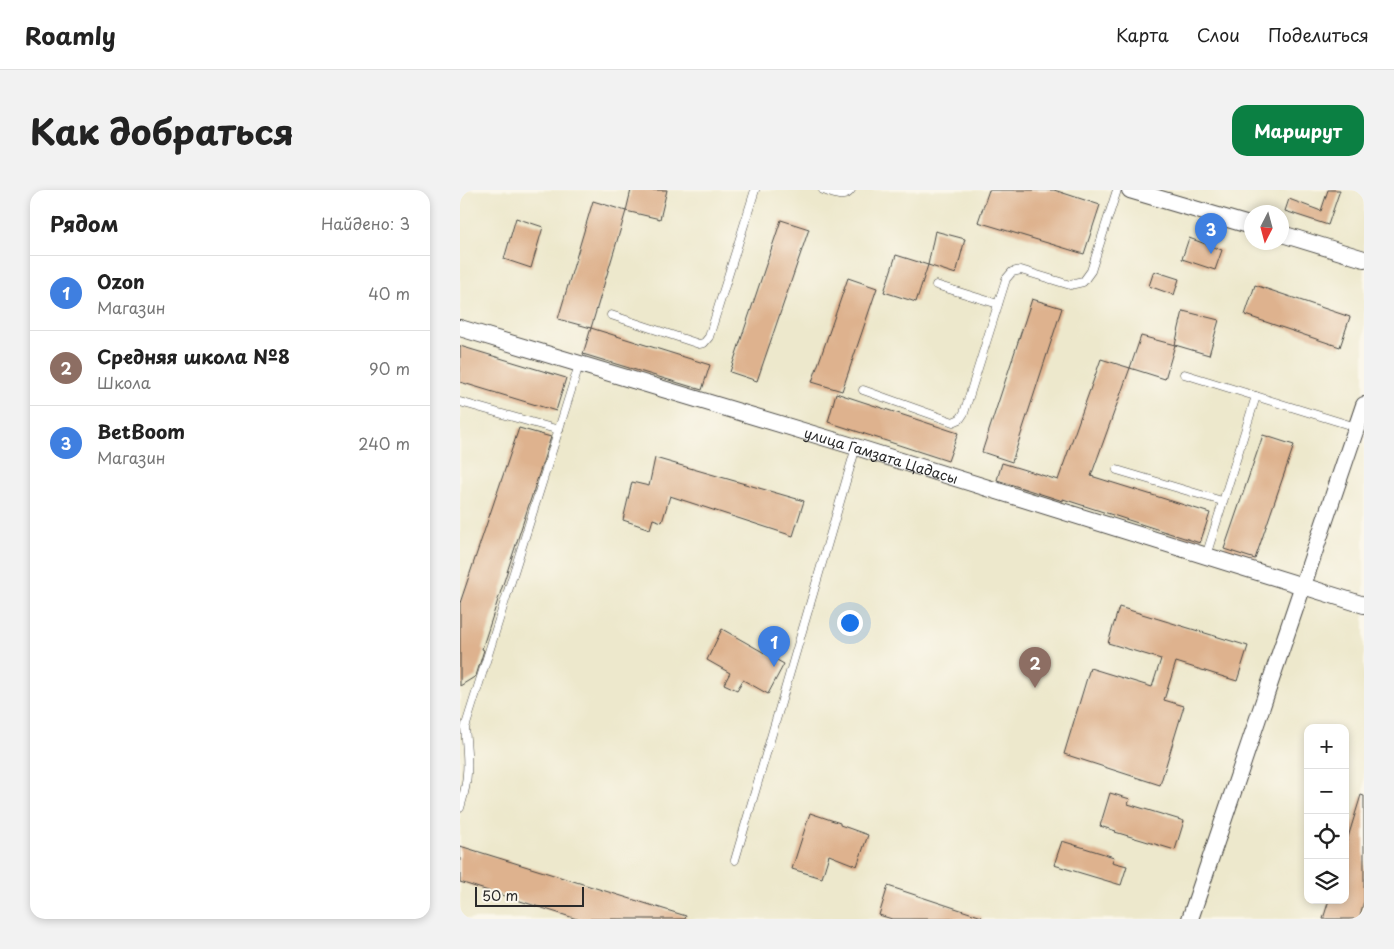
<!DOCTYPE html>
<html lang="ru">
<meta charset="utf-8">
<style>
body{margin:0;font-family:"Playpen Sans",sans-serif;background:#f2f2f2;color:#222}
.controls{position:absolute;right:15px;bottom:15px;display:grid;overflow:hidden;border-radius:10px;box-shadow:0 2px 8px #0003}
.controls button{width:45px;height:45px;display:grid;place-items:center;padding:0;border:0;border-bottom:1px solid #e0e0e0;background:#fff;color:#222;font:25px sans-serif}
.compass{position:absolute;left:784px;top:15px;width:45px;height:45px;border-radius:50%;background:#fff;box-shadow:0 2px 8px #0003;rotate:186deg}
.scale{position:absolute;left:15px;bottom:12px;width:109px;box-sizing:border-box;padding-left:5px;border:2px solid #2b2b2b;border-top:0;font-size:14px;line-height:18px;white-space:nowrap;color:#2b2b2b;-webkit-text-stroke:4px #fbf7ec;paint-order:stroke}
.you{position:absolute;left:389px;top:432px;width:18px;height:18px;margin:-12px;border:4px solid #fff;border-radius:50%;background:#1a73e8;box-shadow:0 0 0 8px #1a73e833}
.badge{display:grid;place-items:center;width:32px;height:32px;border-radius:50%;background:#0b8043;color:#fff;font-size:16px;font-weight:700}
.pin{position:absolute;translate:-50% -41px;filter:drop-shadow(0 1px 2px #0008)}
.pin::after{content:'';position:absolute;top:26px;width:18px;height:15px;background:inherit;clip-path:polygon(0 0,100% 0,50% 100%)}
.list{margin:0;padding:0;list-style:none}
h2{display:flex;justify-content:space-between;align-items:center;height:65px;margin:0;padding:0 20px;font-size:21px}
h2 small{font-size:16px;font-weight:400;color:#767676}
.list li{display:grid;grid-template-columns:32px 1fr auto;gap:15px;align-items:center;box-sizing:border-box;height:75px;padding:0 20px;border-top:1px solid #e0e0e0}
.list b{display:block;font-size:19px;white-space:nowrap}
.list p{margin:0;font-size:16px;white-space:nowrap;color:#767676}
.list em{font-size:16px;font-style:normal;color:#767676}
.icon{flex:none;width:28px;height:28px;fill:none;stroke:currentColor;stroke-width:2;stroke-linecap:round;stroke-linejoin:round}
.map{position:relative;flex:none;width:904px;height:729px;overflow:hidden;border-radius:15px}
header{display:flex;align-items:center;gap:30px;box-sizing:border-box;height:70px;padding:0 25px;background:#fff;border-bottom:1px solid #e0e0e0}
header strong{font-size:24px}
nav{display:flex;gap:28px;margin-inline-start:auto;font-size:18px}
.intro{display:flex;align-items:center;justify-content:space-between;box-sizing:border-box;height:120px;padding:0 30px}
h1{margin:0;font-size:35px}
.button{padding:12px 22px;border-radius:15px;background:#0b8043;color:#fff;font-size:18px;font-weight:700}
main{display:flex;gap:30px;padding:0 30px}
aside{flex:1;background:#fff;border-radius:15px;box-shadow:0 2px 8px #0003}
.map>svg:first-child{display:block}
</style>
<header>
<strong>Roamly</strong>
<nav><a>Карта</a><a>Слои</a><a>Поделиться</a></nav>
</header>
<div class="intro"><h1>Как добраться</h1><a class="button">Маршрут</a></div>
<main>
<aside>
<h2>Рядом<small>Найдено: 3</small></h2>
<ul class="list">
<li><span class="badge" style="background:#3f7fe0">1</span><div><b>Ozon</b><p>Магазин</p></div><em>40 m</em></li>
<li><span class="badge" style="background:#8d6e63">2</span><div><b>Средняя школа №8</b><p>Школа</p></div><em>90 m</em></li>
<li><span class="badge" style="background:#3f7fe0">3</span><div><b>BetBoom</b><p>Магазин</p></div><em>240 m</em></li>
</ul>
</aside>
<div class="map">
<svg width="904" height="729" viewBox="0 0 904 729">
<rect width="100%" height="100%" fill="#fbf7ec"/>
<filter id="ink" filterUnits="userSpaceOnUse"><feTurbulence type="fractalNoise" baseFrequency=".02" numOctaves="2"/><feDisplacementMap in="SourceGraphic" scale="10" xChannelSelector="R" yChannelSelector="G"/><feConvolveMatrix kernelMatrix="1 2 1 2 8 2 1 2 1" color-interpolation-filters="sRGB"/></filter>
<filter id="wash" filterUnits="userSpaceOnUse"><feTurbulence type="fractalNoise" baseFrequency=".0096" numOctaves="4" result="noise"/><feDisplacementMap in="SourceGraphic" scale="20" xChannelSelector="R" yChannelSelector="G"/><feGaussianBlur stdDeviation="1.12" result="paint"/><feColorMatrix in="noise" values="0 0 0 0 0 0 0 0 0 0 0 0 0 0 0 0 0 1.4 0 .05"/><feComposite in="paint" operator="in"/></filter>
<g filter="url(#wash)">
<rect width="100%" height="100%" fill="#ede8cc"/>
<g id="blocks">
<g fill="#deb28e">
<polygon points="171,0 207,0 200,29 166,21"/>
<polygon points="529,0 594,0 640,15 624,64 518,32"/>
<polygon points="868,0 880,0 868,35 825,21 829,9 861,21"/>
<polygon points="133,11 166,21 131,138 98,129"/>
<polygon points="56,28 83,37 71,78 44,69"/>
<polygon points="321,30 349,39 297,191 270,182"/>
<polygon points="475,41 505,49 496,84 468,75"/>
<polygon points="729,48 762,60 755,80 722,69"/>
<polygon points="436,65 468,75 456,112 424,102"/>
<polygon points="694,81 719,89 714,105 689,96"/>
<polygon points="388,88 417,98 382,201 352,192"/>
<polygon points="795,95 890,127 880,157 785,125"/>
<polygon points="572,109 602,118 552,272 522,262"/>
<polygon points="723,121 759,130 749,165 715,155"/>
<polygon points="131,138 250,175 242,200 123,164"/>
<polygon points="681,146 715,155 705,189 670,178"/>
<polygon points="0,156 106,188 96,221 0,192"/>
<polygon points="641,169 670,178 631,286 750,323 740,353 603,309 603,311 537,290 542,273 598,290"/>
<polygon points="376,203 498,243 488,271 368,232"/>
<polygon points="59,238 91,247 22,459 24,460 16,486 0,496 0,413"/>
<polygon points="803,245 834,255 795,369 764,359"/>
<polygon points="195,268 344,311 333,346 210,306 202,332 193,329 190,339 163,330 172,292 189,296"/>
<polygon points="659,417 788,456 777,491 716,472 704,510 724,516 700,595 604,564 630,478 692,497 701,469 648,453"/>
<polygon points="262,439 324,474 308,504 283,490 277,500 264,494 270,483 247,470"/>
<polygon points="650,603 670,609 668,614 724,631 715,660 655,642 656,641 640,636"/>
<polygon points="901,605 904,606 904,711 899,729 863,729 869,710 885,710 885,657"/>
<polygon points="350,623 380,633 380,635 408,645 397,676 369,665 362,688 332,679"/>
<polygon points="602,651 654,667 652,672 667,676 661,695 594,675"/>
<polygon points="0,656 226,726 225,729 117,729 0,692"/>
<polygon points="428,696 522,727 521,729 432,729 419,725"/>
</g>
</g>
</g>
<g filter="url(#ink)">
<use href="#blocks" fill-opacity="0" stroke="#484743" stroke-width="1"/>
<g fill="none" stroke-linecap="round" stroke-linejoin="round">
<g stroke="#484743" stroke-width="9">
<g id="service">
<path d="M 363,0 C 373,3 384,10 391,0"/>
<polyline points="476,95 538,114"/>
<polyline points="151,125 239,154 244,153 249,147 295,0"/>
<polyline points="724,184 896,237"/>
<polyline points="403,200 493,232 500,229 504,223 546,89 552,82 561,80 610,95 623,92 631,81 657,0"/>
<polyline points="0,212 99,240"/>
<polyline points="657,280 762,311"/>
<polyline points="746,366 796,206"/>
<path d="M 0,618 C 10,586 8,570 5,538 L 119,175"/>
<polyline points="275,670 396,257"/>
</g>
</g>
<g stroke="#484743" stroke-width="18">
<g id="minor">
<polyline points="670,0 792,36"/>
<polyline points="822,44 904,69"/>
<path id="s1" d="M 0,138 L 396,257 L 904,415"/>
<polyline points="730,729 904,215"/>
</g>
</g>
<use href="#service" stroke="#fff" stroke-width="8"/>
<use href="#minor" stroke="#fff" stroke-width="16"/>
</g>
</g>
<g text-anchor="middle" dominant-baseline="central" stroke-width="4" stroke-linejoin="round" paint-order="stroke">
<g font-size="14" fill="#2b2b2b" stroke="#fbf7ec">
<text stroke="none"><textPath href="#s1" startOffset="440">улица Гамзата Цадасы</textPath></text>
</g>
</g>
</svg>
<div class="controls">
<button>+</button>
<button>−</button>
<button><svg class="icon" aria-label="locate" viewBox="0 0 24 24"><circle cx="12" cy="12" r="6"/><path d="M12 2v4M12 18v4M2 12h4M18 12h4"/></svg></button>
<button><svg class="icon" aria-label="layers" viewBox="0 0 24 24"><path d="M12 4l9 5-9 5-9-5zM3 14l9 5 9-5"/></svg></button>
</div>
<svg class="compass" viewBox="-18 -18 36 36"><path d="M0-13l5 13h-10z" fill="#e53935"/><path d="M0 13l5-13h-10z" fill="#767676"/></svg>
<div class="scale">50 m</div>
<div class="you"></div>
<div class="pin badge" style="left:314px;top:477px;background:#3f7fe0">1</div>
<div class="pin badge" style="left:575px;top:498px;background:#8d6e63">2</div>
<div class="pin badge" style="left:751px;top:64px;background:#3f7fe0">3</div>
</div>
</main>
